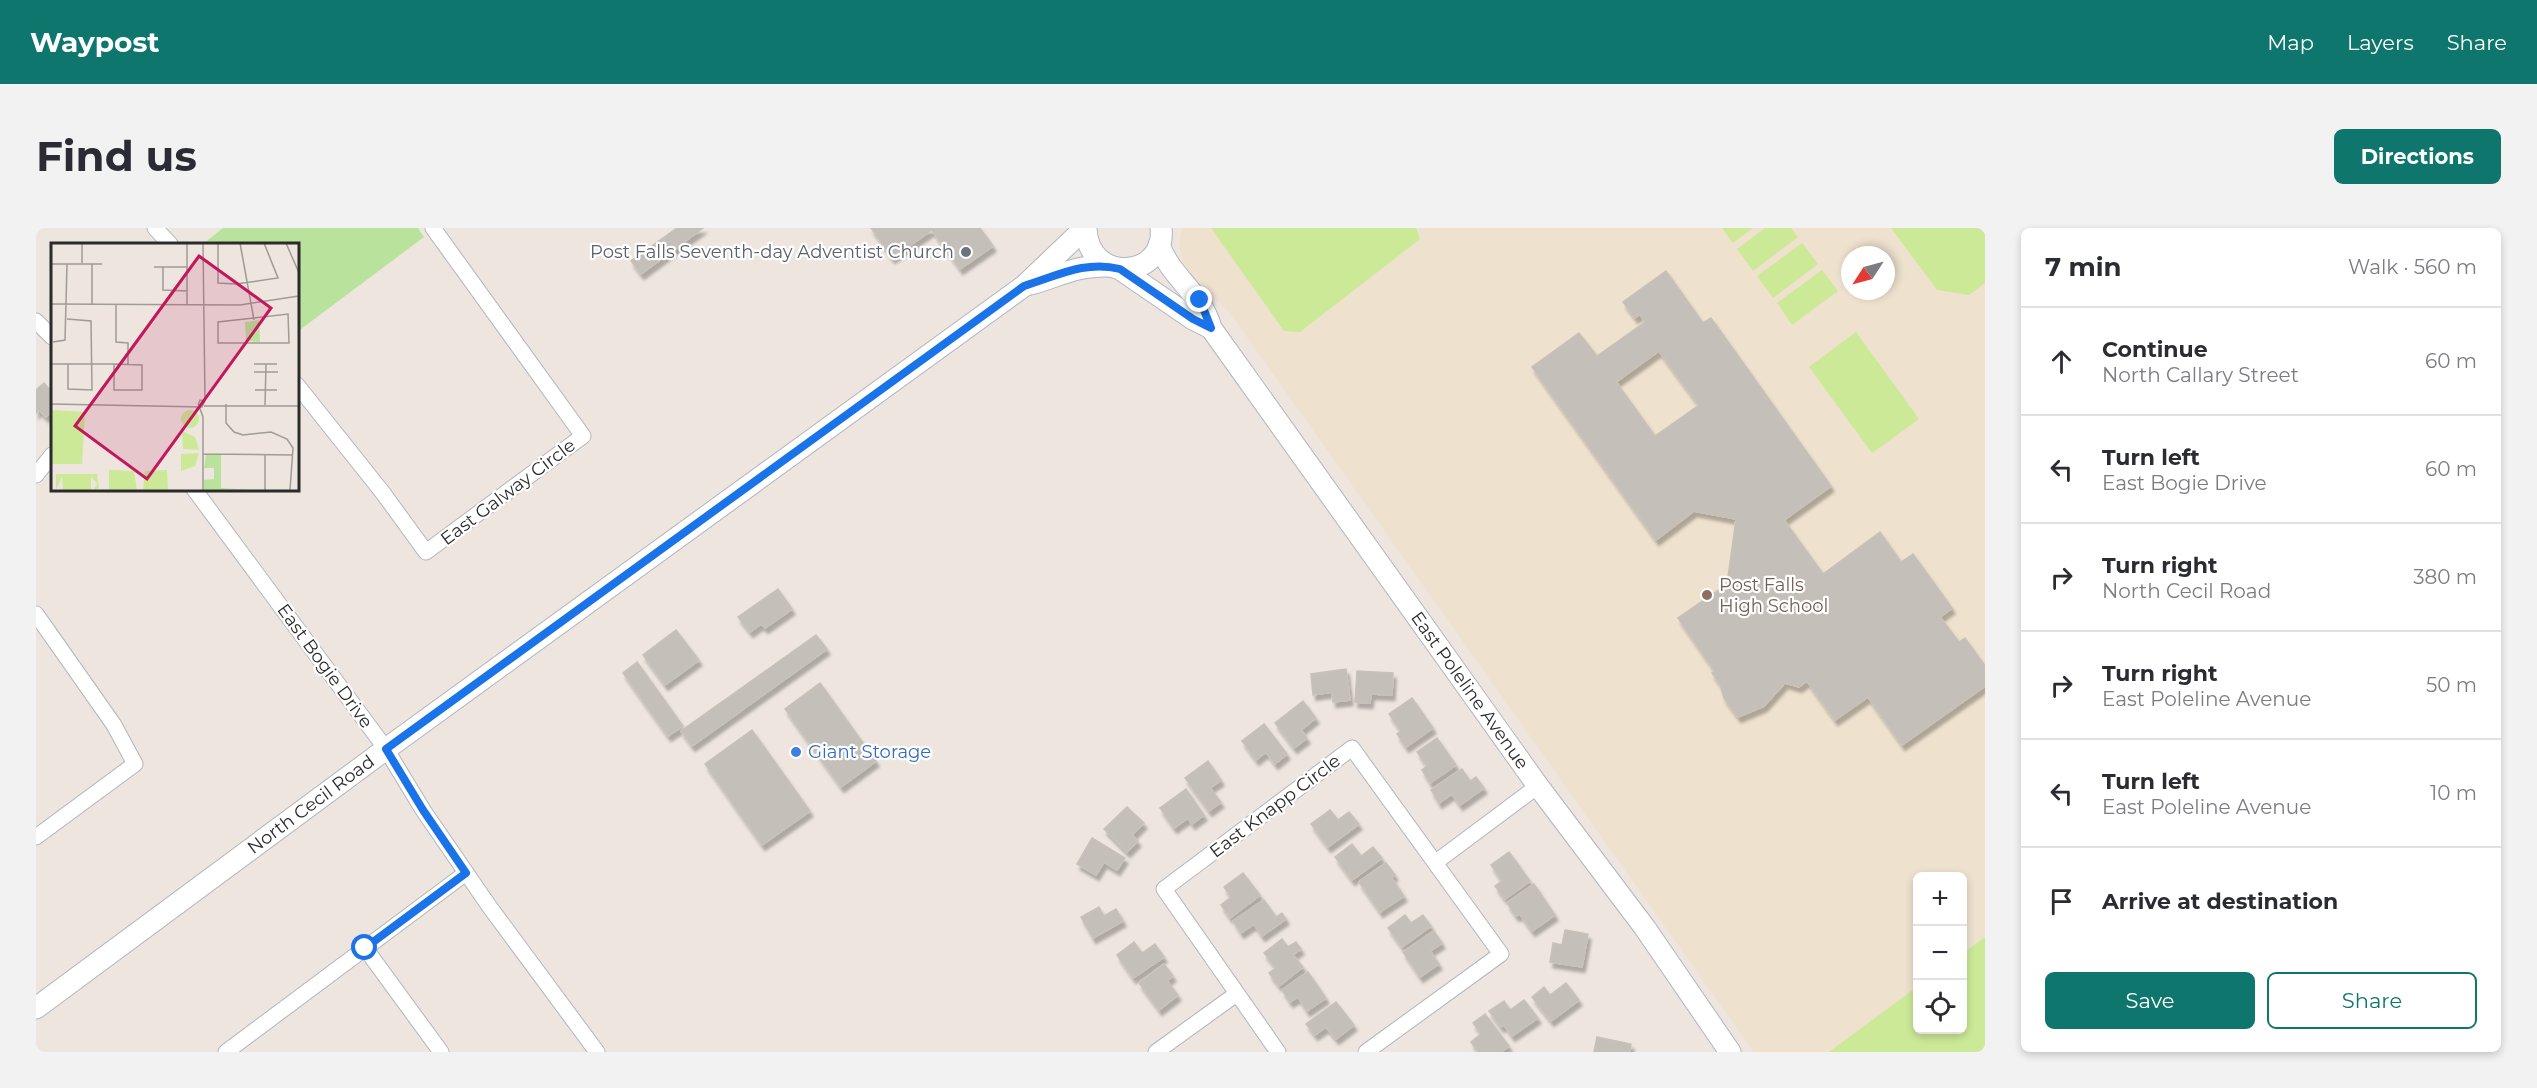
<!DOCTYPE html>
<meta charset="utf-8">
<style>
body{margin:0;font-family:Montserrat,sans-serif;background:#f2f2f3;color:#2b2b33}
.controls{position:absolute;right:18px;bottom:18px;display:grid;overflow:hidden;border-radius:9px;box-shadow:0 3px 9px #0003}
.controls button{width:54px;height:54px;display:grid;place-items:center;padding:0;border:0;border-bottom:2px solid #e1e1e2;background:#fff;color:#2b2b33;font:30px sans-serif}
.compass{position:absolute;left:1805px;top:18px;width:54px;height:54px;border-radius:50%;background:#fff;box-shadow:0 3px 9px #0003;rotate:234deg}
.stop{position:absolute;width:18px;height:18px;margin:-14px;border:4px solid #1a73e8;border-radius:50%;background:#fff}
.stop.end{background:#1a73e8;border-color:#fff;box-shadow:0 2px 6px #0008}
.list{margin:0;padding:0;list-style:none}
h2{display:flex;justify-content:space-between;align-items:center;height:78px;margin:0;padding:0 24px;font-size:26px}
h2 small{font-size:20px;font-weight:400;color:#7c7c81}
.list li{display:grid;grid-template-columns:39px 1fr auto;gap:18px;align-items:center;box-sizing:border-box;height:108px;padding:0 24px;border-top:2px solid #e1e1e2}
.list b{display:block;font-size:22px;white-space:nowrap}
.list p{margin:0;font-size:20px;white-space:nowrap;color:#7c7c81}
.list em{font-size:20px;font-style:normal;color:#7c7c81}
.actions{display:flex;gap:12px;padding:18px 24px}
.actions a{flex:1;padding:14px 0;border:2px solid #0f766e;border-radius:9px;text-align:center;font-size:21px;color:#0f766e}
.actions .main{background:#0f766e;color:#fff}
.icon{flex:none;width:33px;height:33px;fill:none;stroke:currentColor;stroke-width:2;stroke-linecap:round;stroke-linejoin:round}
.map{position:relative;flex:none;width:1949px;height:824px;overflow:hidden;border-radius:9px}
header{display:flex;align-items:center;gap:36px;box-sizing:border-box;height:84px;padding:0 30px;background:#0f766e;color:#fff}
header strong{font-size:28px}
nav{display:flex;gap:33px;margin-inline-start:auto;font-size:21px}
.intro{display:flex;align-items:center;justify-content:space-between;box-sizing:border-box;height:144px;padding:0 36px}
h1{margin:0;font-size:42px}
.button{padding:15px 27px;border-radius:9px;background:#0f766e;color:#fff;font-size:21px;font-weight:700}
main{display:flex;gap:36px;padding:0 36px}
aside{flex:1;background:#fff;border-radius:9px;box-shadow:0 3px 9px #0003}
.map>svg:first-child{display:block}
</style>
<header>
<strong>Waypost</strong>
<nav><a>Map</a><a>Layers</a><a>Share</a></nav>
</header>
<div class="intro"><h1>Find us</h1><a class="button">Directions</a></div>
<main>
<div class="map">
<svg width="1949" height="824" viewBox="0 0 1949 824">
<defs>
<filter id="shadow"><feDropShadow dx="3" dy="5.5" stdDeviation="1.5" flood-color="#0004"/></filter>
</defs>
<rect width="100%" height="100%" fill="#ede5de"/>
<path fill="#eee1ce" fill-rule="evenodd" d="M 1146,0 L 1949,0 L 1949,824 L 1718,824 L 1194,85 L 1155,47 L 1146,31 L 1143,16 ZM 1814,27 L 1850,27 L 1850,63 L 1814,63 ZM 1882,648 L 1926,648 L 1926,802 L 1882,802 Z"/>
<polygon fill="#b9e29c" points="187,0 382,0 388,9 261,104 261,16 167,16"/>
<g fill="#cce998">
<polygon points="1175,0 1380,0 1384,11 1264,104 1248,103"/>
<polygon points="1686,0 1717,0 1697,15"/>
<polygon points="1729,0 1755,0 1762,9 1717,43 1701,21"/>
<polygon points="1855,0 1949,0 1949,55 1933,67 1901,62"/>
<polygon points="1766,15 1782,36 1737,70 1721,48"/>
<polygon points="1786,42 1802,63 1756,97 1741,75"/>
<polygon points="1820,104 1883,191 1836,225 1773,139"/>
<polygon points="1949,709 1949,824 1793,824 1881,759 1882,802 1926,802 1927,725"/>
</g>
<g fill="#c5bfba" stroke="#c8c1b7" stroke-width="1.5" fill-rule="evenodd" filter="url(#shadow)">
<polygon points="641,0 667,0 605,46 595,33"/>
<polygon points="835,0 944,0 957,18 924,41 896,2 856,30"/>
<path d="M 1630,43 L 1667,95 L 1675,90 L 1795,258 L 1748,292 L 1787,346 L 1844,304 L 1865,334 L 1877,326 L 1916,380 L 1904,389 L 1923,414 L 1929,410 L 1949,438 L 1949,458 L 1866,517 L 1832,469 L 1799,492 L 1771,453 L 1763,459 L 1749,455 L 1728,478 L 1702,489 L 1688,470 L 1684,456 L 1676,445 L 1679,443 L 1642,390 L 1691,356 L 1700,291 L 1658,283 L 1620,312 L 1496,139 L 1543,105 L 1561,128 L 1609,94 L 1604,86 L 1599,90 L 1587,74 ZM 1623,123 L 1663,177 L 1619,208 L 1580,154 Z"/>
<polygon points="8,155 16,164 16,183 10,189 3,182 0,185 0,162"/>
<polygon points="742,361 756,381 729,400 725,396 714,404 702,389"/>
<polygon points="640,402 663,432 629,457 607,427"/>
<polygon points="780,407 791,421 656,518 645,503"/>
<polygon points="601,434 647,498 632,508 587,445"/>
<polygon points="1310,441 1314,472 1297,474 1296,464 1277,467 1275,446"/>
<polygon points="1321,443 1357,445 1356,467 1335,466 1334,475 1319,474"/>
<polygon points="784,455 840,533 805,559 749,481"/>
<polygon points="1376,470 1397,500 1370,519 1361,506 1365,503 1353,486"/>
<polygon points="1267,473 1280,490 1265,502 1271,510 1258,520 1239,495"/>
<polygon points="1228,496 1251,526 1239,536 1230,524 1220,532 1206,513"/>
<polygon points="716,502 774,583 726,617 669,536"/>
<polygon points="1401,510 1420,537 1394,555 1386,542 1391,538 1381,524"/>
<polygon points="1172,533 1185,552 1174,560 1185,574 1173,583 1149,550"/>
<polygon points="1426,541 1434,553 1440,549 1448,560 1424,577 1416,566 1403,575 1395,562"/>
<polygon points="1150,561 1168,587 1156,596 1152,590 1138,600 1124,580"/>
<polygon points="1091,579 1108,595 1096,607 1102,613 1091,624 1068,601"/>
<polygon points="1294,582 1302,592 1313,584 1323,596 1292,619 1275,596"/>
<polygon points="1056,610 1089,630 1081,642 1068,634 1060,647 1041,636"/>
<polygon points="1316,616 1325,628 1337,619 1346,630 1316,652 1299,629"/>
<polygon points="1473,624 1494,653 1469,671 1459,658 1466,653 1455,637"/>
<polygon points="1350,635 1359,647 1355,649 1368,668 1344,684 1323,654"/>
<polygon points="1207,645 1224,667 1194,690 1185,677 1195,669 1188,659"/>
<polygon points="1498,656 1519,687 1496,703 1484,686 1480,688 1471,675"/>
<polygon points="1228,672 1240,689 1246,685 1250,691 1226,708 1218,696 1205,705 1197,693"/>
<polygon points="1063,679 1068,688 1080,681 1087,693 1057,710 1045,689"/>
<polygon points="1369,687 1375,695 1387,687 1395,698 1366,719 1352,700"/>
<polygon points="1529,702 1552,706 1546,739 1514,734 1517,715 1526,717"/>
<polygon points="1398,703 1406,715 1394,723 1403,736 1384,749 1367,724"/>
<polygon points="1246,711 1252,719 1260,714 1265,721 1257,727 1267,739 1243,758 1233,745 1240,740 1228,725"/>
<polygon points="1098,714 1106,725 1119,716 1128,729 1097,750 1081,727"/>
<polygon points="1128,736 1137,748 1131,753 1142,767 1123,782 1103,755"/>
<polygon points="1272,744 1290,770 1271,783 1262,769 1254,774 1246,762"/>
<polygon points="1530,755 1543,772 1515,793 1496,769 1508,759 1514,767"/>
<polygon points="1488,772 1502,790 1476,808 1468,797 1465,799 1453,783 1468,773 1474,782"/>
<polygon points="1300,774 1318,797 1300,811 1290,799 1279,807 1270,796"/>
<polygon points="1449,786 1473,818 1465,824 1442,824 1435,814 1445,806 1437,795"/>
<polygon points="1561,809 1595,816 1594,824 1558,824"/>
</g>
<g fill="none" stroke-linecap="round" stroke-linejoin="round">
<g stroke="#b1b5bf" stroke-width="17">
<g id="street">
<polyline points="119,0 134,16"/>
<polyline points="0,93 16,109"/>
<polyline points="261,157 347,265 390,324 547,208 397,0"/>
<polyline points="0,247 16,227"/>
<polyline points="158,261 350,521 387,582 453,678 561,824"/>
<polyline points="0,386 78,497 99,536 0,609"/>
<polyline points="1400,634 1502,558"/>
<polyline points="329,720 405,824"/>
<polyline points="190,824 430,645"/>
<polyline points="1120,824 1199,767"/>
<polyline points="1242,824 1128,661 1316,520 1465,726 1330,824"/>
</g>
</g>
<g stroke="#b1b5bf" stroke-width="23">
<g id="secondary">
<path d="M 1050,0 C 1052,58 1131,50 1125,0"/>
<path id="s1" d="M 1123,17 C 1136,51 1165,64 1175,100 L 1502,558 L 1609,700 L 1694,824"/>
<polyline points="1084,41 1157,91 1175,100"/>
<path d="M 995,56 C 1026,47 1038,38 1072,38"/>
<path id="s2" d="M 0,780 L 350,521 L 988,58 L 1049,0"/>
</g>
</g>
<use href="#street" stroke="#fff" stroke-width="15"/>
<use href="#secondary" stroke="#fff" stroke-width="21"/>
</g>
<g fill="none" stroke-linecap="round" stroke-linejoin="round">
<path stroke="#1a73e8" stroke-width="8" d="M 329,720 L 430,645 L 387,582 L 350,521 L 988,58 C 1021,48 1049,32 1084,41 L 1157,91 L 1175,100 L 1164,72"/>
</g>
<circle fill="#6b7280" stroke="#fff" stroke-width="2" cx="930" cy="24" r="6"/>
<circle fill="#8d6e63" stroke="#fff" stroke-width="2" cx="1671" cy="367" r="6"/>
<circle fill="#3f7fe0" stroke="#fff" stroke-width="2" cx="760" cy="524" r="6"/>
<g text-anchor="middle" dominant-baseline="central" stroke-width="4.5" stroke-linejoin="round" paint-order="stroke">
<g font-size="18" fill="#5b616d" stroke="#fff" text-anchor="end">
<text x="918" y="24">Post Falls Seventh-day Adventist Church</text>
</g>
<g font-size="18" fill="#2b2b2b" stroke="#fff">
<text transform="translate(472 264) rotate(-37)">East Galway Circle</text>
<text transform="translate(289 438) rotate(54)">East Bogie Drive</text>
<text stroke="none"><textPath href="#s1" startOffset="544">East Poleline Avenue</textPath></text>
<text stroke="none"><textPath href="#s2" startOffset="342">North Cecil Road</textPath></text>
<text transform="translate(1239 578) rotate(-37)">East Knapp Circle</text>
</g>
<g font-size="18" fill="#785e54" stroke="#fff" text-anchor="start">
<text x="1683" y="357">Post Falls<tspan x="1683" dy="21">High School</tspan></text>
</g>
<g font-size="18" fill="#366cbe" stroke="#fff" text-anchor="start">
<text x="772" y="524">Giant Storage</text>
</g>
</g>
<g transform="translate(15 15)">
<rect width="248" height="248" fill="#ede5de"/>
<path d="M 208,77 L 209,99 L 195,98 L 194,79 ZM 155,212 L 170,212 L 170,245 L 202,247 L 153,247 L 153,237 L 163,236 L 163,225 L 153,225 Z" fill="#b9e29c"/>
<path d="M130 176a9 9 0 1 1 18 0a9 9 0 1 1-18 0ZM 0,167 L 34,169 L 31,221 L 0,221 ZM 131,188 L 144,194 L 148,207 L 132,206 ZM 148,210 L 144,223 L 130,228 L 130,211 ZM 58,227 L 83,228 L 86,247 L 58,247 ZM 116,227 L 117,247 L 92,247 L 94,228 ZM 5,231 L 46,231 L 48,245 L 43,247 L 46,240 L 40,234 L 40,247 L 12,247 L 11,234 L 5,247 Z" fill="#cce998"/>
<path fill="none" stroke="#9f9b96" stroke-width="1.5" d="M 14,0 L 92,0M 113,0 L 136,0M 136,0 L 136,62M 152,0 L 154,157M 167,0 L 167,40 L 185,41 L 227,35 L 213,0M 189,0 L 203,77M 235,0 L 248,30M 31,20 L 31,1M 0,21 L 51,21M 103,24 L 136,24M 112,24 L 112,47 L 136,48M 0,61 L 189,62 L 248,53M 41,61 L 41,21M 65,62 L 65,99 L 77,100 L 77,121M 237,71 L 238,100 L 167,100 L 167,79 ZM 16,76 L 40,78 L 41,147 L 17,146 L 17,121M 2,99 L 14,97 L 16,21M 0,121 L 63,121M 63,121 L 91,122 L 91,147 L 63,147 ZM 203,121 L 226,121M 203,129 L 227,129M 204,147 L 226,147M 0,161 L 151,164 L 154,158 L 149,157 L 147,162M 175,161 L 175,180 L 183,189 L 192,192 L 220,189 L 236,196 L 242,205 L 239,247M 214,162 L 215,121M 148,163 L 152,174 L 152,247M 153,163 L 248,163M 152,211 L 242,212M 214,247 L 214,212"/>
<path fill="#c2185b" fill-opacity="0.15" stroke="#c2185b" stroke-width="3" d="M 148,13 L 220,65 L 96,236 L 24,183 Z"/>
<rect width="248" height="248" fill="none" stroke="#2b2b2b" stroke-width="3"/>
</g>
</svg>
<div class="controls">
<button>+</button>
<button>−</button>
<button><svg class="icon" aria-label="locate" viewBox="0 0 24 24"><circle cx="12" cy="12" r="6"/><path d="M12 2v4M12 18v4M2 12h4M18 12h4"/></svg></button>
</div>
<svg class="compass" viewBox="-18 -18 36 36"><path d="M0-13l5 13h-10z" fill="#e53935"/><path d="M0 13l5-13h-10z" fill="#7c7c81"/></svg>
<div class="stop" style="left:329px;top:720px"></div>
<div class="stop end" style="left:1164px;top:72px"></div>
</div>
<aside>
<h2>7 min<small>Walk · 560 m</small></h2>
<ul class="list">
<li><svg class="icon" aria-label="ahead" viewBox="0 0 24 24"><path d="M12 20V5M6 11l6-6 6 6"/></svg><div><b>Continue</b><p>North Callary Street</p></div><em>60 m</em></li>
<li><svg class="icon" aria-label="left" viewBox="0 0 24 24"><path d="M17 20v-9H6M10 6l-5 5 5 5"/></svg><div><b>Turn left</b><p>East Bogie Drive</p></div><em>60 m</em></li>
<li><svg class="icon" aria-label="right" viewBox="0 0 24 24"><path d="M7 20v-9h11M14 6l5 5-5 5"/></svg><div><b>Turn right</b><p>North Cecil Road</p></div><em>380 m</em></li>
<li><svg class="icon" aria-label="right" viewBox="0 0 24 24"><path d="M7 20v-9h11M14 6l5 5-5 5"/></svg><div><b>Turn right</b><p>East Poleline Avenue</p></div><em>50 m</em></li>
<li><svg class="icon" aria-label="left" viewBox="0 0 24 24"><path d="M17 20v-9H6M10 6l-5 5 5 5"/></svg><div><b>Turn left</b><p>East Poleline Avenue</p></div><em>10 m</em></li>
<li><svg class="icon" aria-label="arrive" viewBox="0 0 24 24"><path d="M6 21V4h12l-3 4 3 4H6"/></svg><div><b>Arrive at destination</b></div></li>
</ul>
<div class="actions"><a class="main">Save</a><a>Share</a></div>
</aside>
</main>
